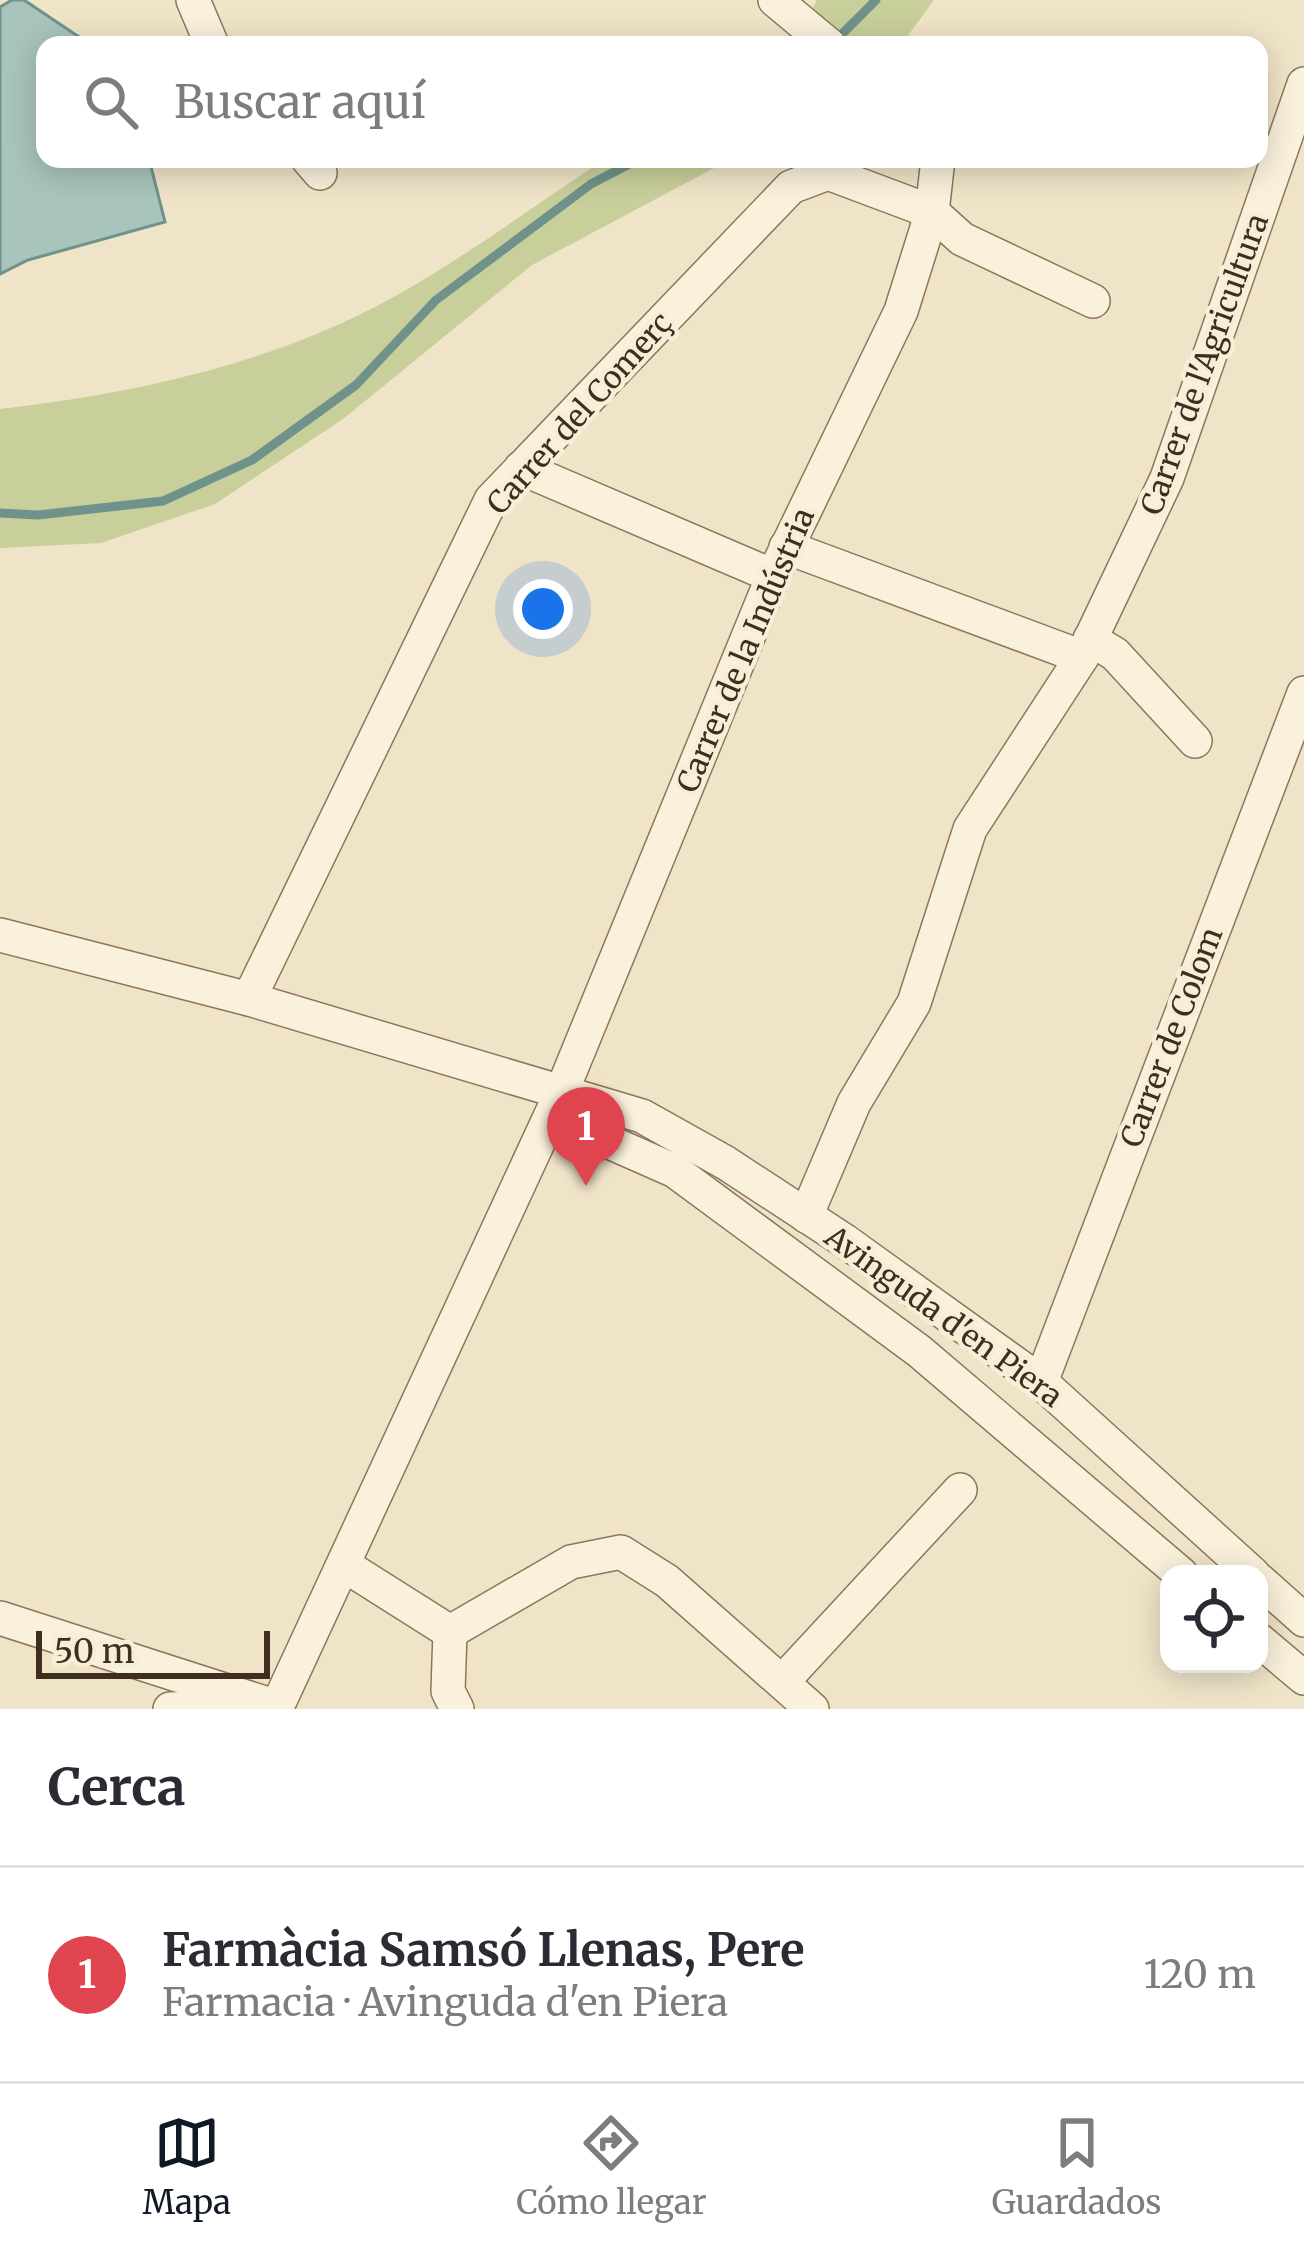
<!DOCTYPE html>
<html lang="es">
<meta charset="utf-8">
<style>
body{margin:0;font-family:Merriweather,serif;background:#f2f2f3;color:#2b2b33}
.controls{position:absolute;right:36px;bottom:36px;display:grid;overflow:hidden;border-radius:24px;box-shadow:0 6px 30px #0003}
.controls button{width:108px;height:108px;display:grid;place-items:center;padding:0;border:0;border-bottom:3px solid #e1e1e2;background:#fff;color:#2b2b33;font:60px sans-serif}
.scale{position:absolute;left:36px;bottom:30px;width:234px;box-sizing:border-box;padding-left:12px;border:6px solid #3d2e20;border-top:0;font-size:33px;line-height:42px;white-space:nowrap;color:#3d2e20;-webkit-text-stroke:9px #f7eed8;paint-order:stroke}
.you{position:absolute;left:543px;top:609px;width:42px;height:42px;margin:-30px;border:9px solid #fff;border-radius:50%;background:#1a73e8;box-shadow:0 0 0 18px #1a73e833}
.badge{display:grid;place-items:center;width:78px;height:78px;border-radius:50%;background:#111827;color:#fff;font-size:39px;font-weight:700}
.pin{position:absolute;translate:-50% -99px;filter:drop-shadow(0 3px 6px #0008)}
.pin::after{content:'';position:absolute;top:63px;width:42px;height:36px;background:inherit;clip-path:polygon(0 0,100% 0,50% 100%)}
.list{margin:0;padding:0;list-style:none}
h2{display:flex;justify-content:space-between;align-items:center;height:156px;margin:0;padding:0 48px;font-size:51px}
h2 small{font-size:39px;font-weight:400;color:#7c7c81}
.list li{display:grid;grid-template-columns:78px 1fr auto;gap:36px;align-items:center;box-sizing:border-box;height:216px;padding:0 48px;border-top:3px solid #e1e1e2}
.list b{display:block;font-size:45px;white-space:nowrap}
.list p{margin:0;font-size:39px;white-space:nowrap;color:#7c7c81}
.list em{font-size:39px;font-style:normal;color:#7c7c81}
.icon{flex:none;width:66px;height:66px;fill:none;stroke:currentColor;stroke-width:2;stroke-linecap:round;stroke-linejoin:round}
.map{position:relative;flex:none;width:1304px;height:1709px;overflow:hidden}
.search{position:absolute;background:#fff;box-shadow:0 6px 30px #0003;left:36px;right:36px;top:36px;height:132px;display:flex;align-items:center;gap:30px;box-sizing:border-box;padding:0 42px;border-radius:24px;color:#7c7c81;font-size:45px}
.sheet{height:372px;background:#fff}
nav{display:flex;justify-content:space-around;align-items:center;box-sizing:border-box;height:168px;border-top:3px solid #e1e1e2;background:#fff;font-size:33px;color:#7c7c81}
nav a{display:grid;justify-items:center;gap:6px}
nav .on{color:#111827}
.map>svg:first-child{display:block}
</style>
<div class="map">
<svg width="1304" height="1709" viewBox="0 0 1304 1709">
<rect width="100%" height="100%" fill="#f0e4c8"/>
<g fill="#c9cf9b">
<polygon points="817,0 934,0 901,45 793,45"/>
<path d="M 605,159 L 731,159 L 532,265 L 343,419 L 215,504 L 101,543 L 0,548 L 0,409 C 142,393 289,360 413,286 C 479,247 541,201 605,159 Z"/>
</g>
<polygon fill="#a9c4bc" stroke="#6f938a" stroke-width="3" points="12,0 24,0 91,45 45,45 45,159 149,159 165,222 28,260 0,274 0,7"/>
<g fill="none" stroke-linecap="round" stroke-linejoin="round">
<g stroke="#6f938a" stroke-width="9">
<polyline points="835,41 876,0"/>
<polyline points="0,513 38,515 163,501 252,460 356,385 436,300 591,184 639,159"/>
</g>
<g stroke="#8d765c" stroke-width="36">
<g id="minor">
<polyline points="193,0 212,45"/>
<polyline points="775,0 829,45"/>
<polyline points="308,159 320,173"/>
<polyline points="521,468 773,576"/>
<polyline points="786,547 1082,657"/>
<polyline points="1090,639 1115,654 1195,741"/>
<polyline points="0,935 249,999 642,1116 726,1163 845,1241 1041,1382 1253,1574"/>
<polyline points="249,999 491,500 791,187 828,173 932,212 962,239 1093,301"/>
<polyline points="563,1093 607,1141 675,1171 919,1351 1181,1574"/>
<polyline points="806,1216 854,1103 914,1003 970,829 1082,657 1167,478 1304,84"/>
<polyline points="1041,1382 1304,693"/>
<polyline points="344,1565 450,1632"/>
<polyline points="1259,1580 1304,1620"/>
<polyline points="0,1618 277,1707"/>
<polyline points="450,1632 571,1562 621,1552 667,1581 812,1709"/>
<polyline points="450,1632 448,1691 457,1709"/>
<polyline points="1259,1640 1304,1678"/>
<polyline points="782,1682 960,1490"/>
<polyline points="277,1707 562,1091 773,576 901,311 932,212 938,159"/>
<polyline points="170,1709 246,1707"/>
</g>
</g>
<use href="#minor" stroke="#faf1dc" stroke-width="33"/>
</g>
<g text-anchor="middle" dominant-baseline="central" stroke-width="9" stroke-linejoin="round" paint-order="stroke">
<g font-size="30" fill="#3d2e20" stroke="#f7eed8">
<text transform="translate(1204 364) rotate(-70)">Carrer de l'Agricultura</text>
<text transform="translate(579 413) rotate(-48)">Carrer del Comerç</text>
<text transform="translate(745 650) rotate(-67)">Carrer de la Indústria</text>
<text transform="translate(1171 1037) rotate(-69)">Carrer de Colom</text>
<text transform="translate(944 1316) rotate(36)">Avinguda d'en Piera</text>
</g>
</g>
</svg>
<div class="controls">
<button><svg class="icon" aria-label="locate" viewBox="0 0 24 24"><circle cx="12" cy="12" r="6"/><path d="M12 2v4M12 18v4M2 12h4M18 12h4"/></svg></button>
</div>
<div class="scale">50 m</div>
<div class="you"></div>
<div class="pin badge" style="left:586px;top:1186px;background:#e0444e">1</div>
<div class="search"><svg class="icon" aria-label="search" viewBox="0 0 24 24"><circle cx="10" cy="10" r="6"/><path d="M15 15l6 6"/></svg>Buscar aquí</div>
</div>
<section class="sheet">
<h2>Cerca<small></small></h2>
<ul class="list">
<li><span class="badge" style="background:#e0444e">1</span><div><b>Farmàcia Samsó Llenas, Pere</b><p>Farmacia · Avinguda d'en Piera</p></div><em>120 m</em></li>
</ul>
</section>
<nav>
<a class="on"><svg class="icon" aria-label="map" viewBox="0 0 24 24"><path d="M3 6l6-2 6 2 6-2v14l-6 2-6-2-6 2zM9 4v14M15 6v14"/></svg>Mapa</a>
<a><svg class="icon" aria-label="directions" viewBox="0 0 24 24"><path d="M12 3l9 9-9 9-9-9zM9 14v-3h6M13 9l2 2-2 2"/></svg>Cómo llegar</a>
<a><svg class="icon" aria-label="saved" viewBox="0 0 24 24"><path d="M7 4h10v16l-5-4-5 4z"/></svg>Guardados</a>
</nav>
